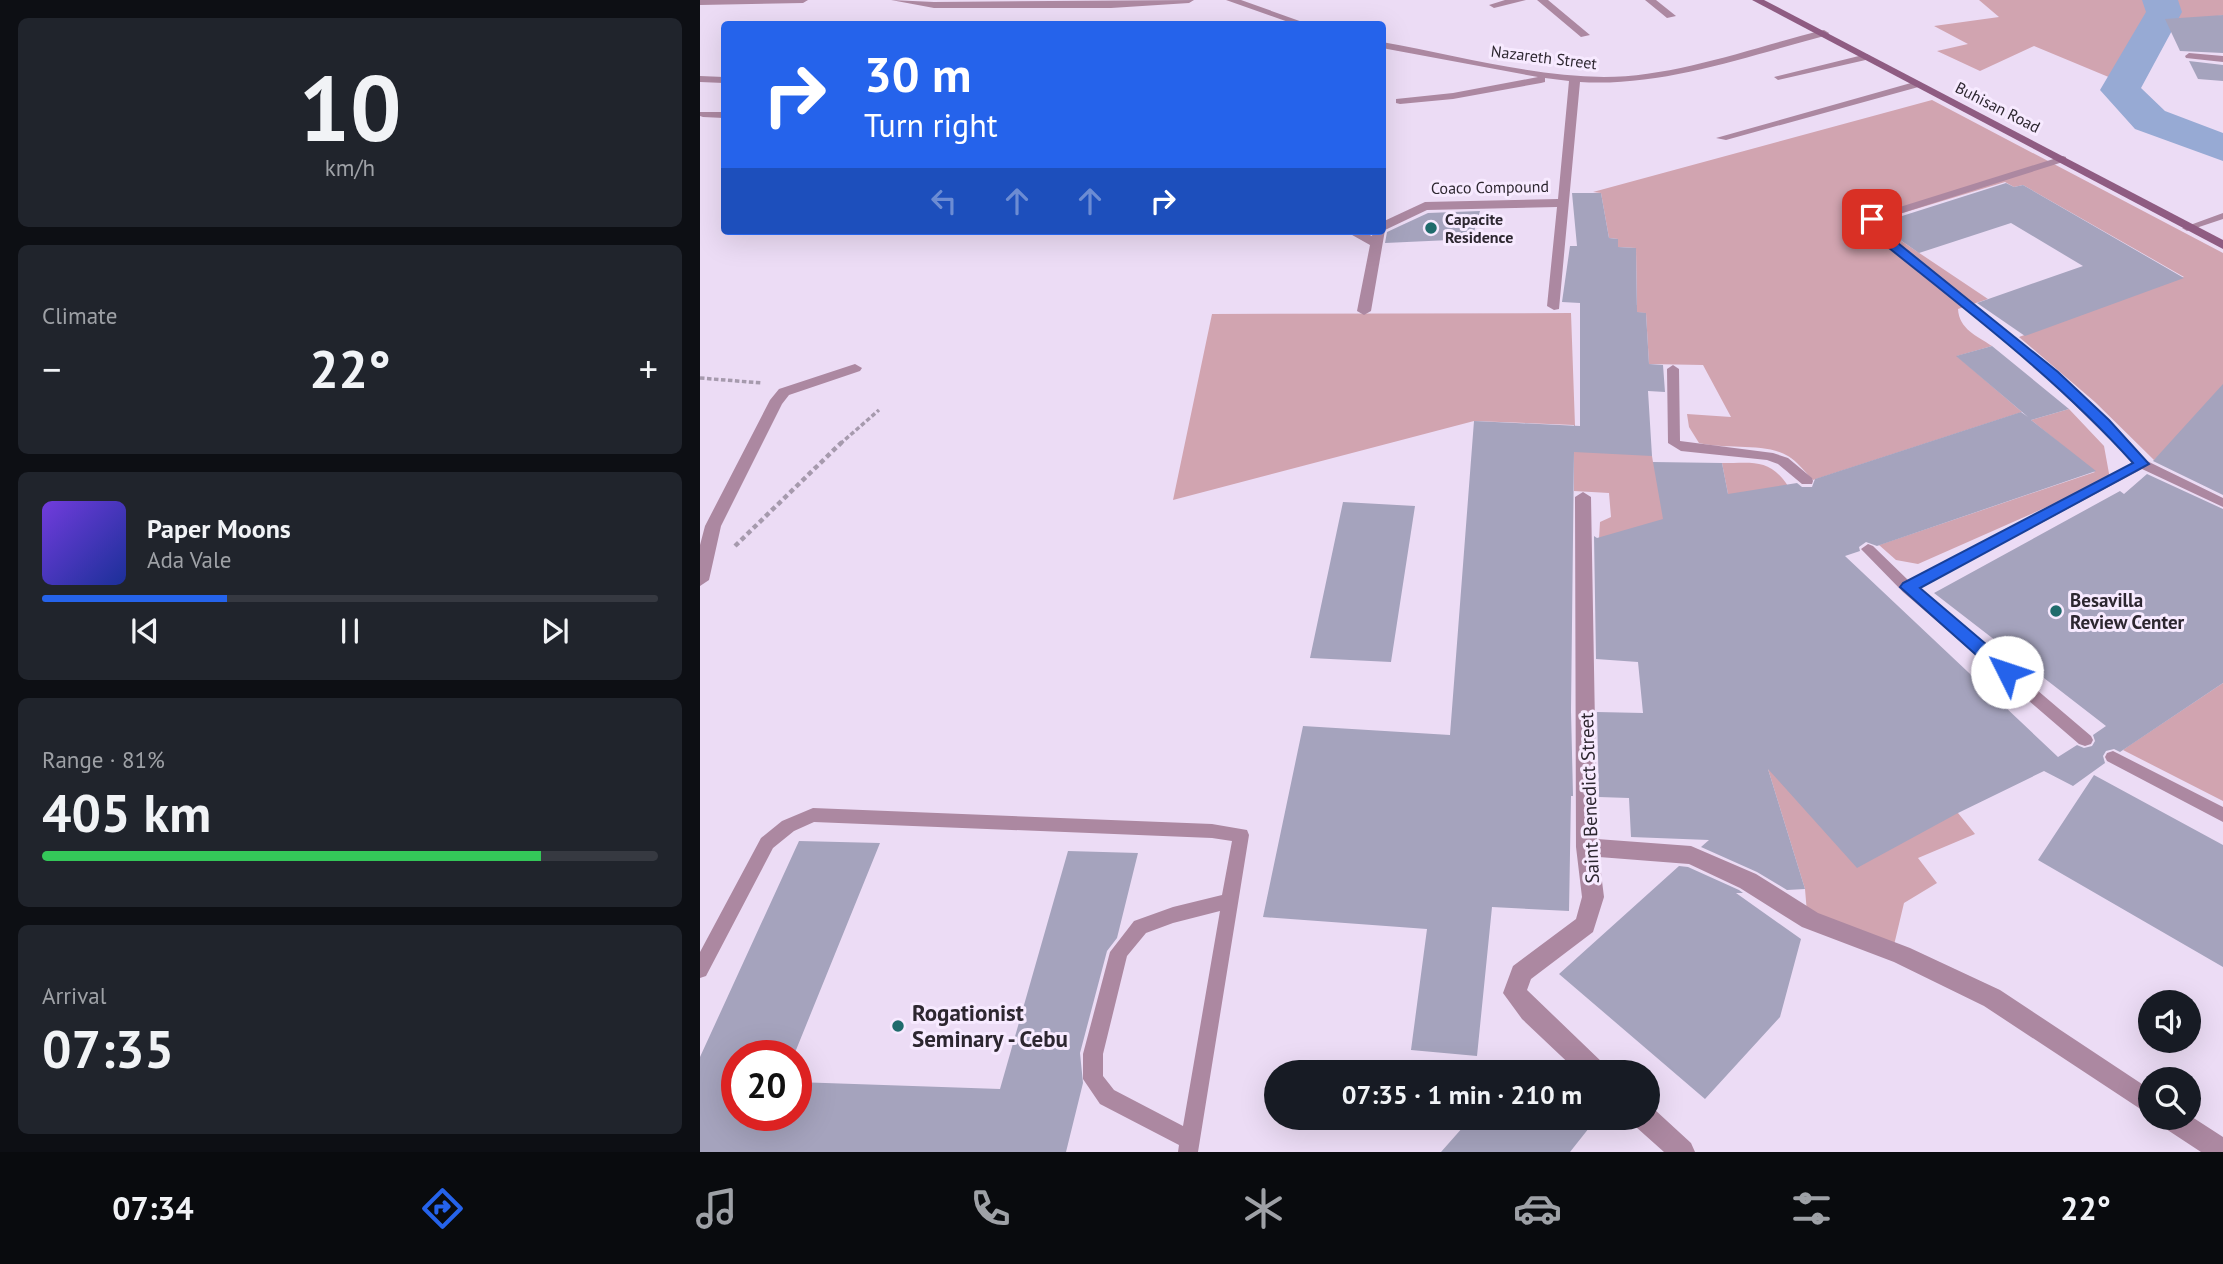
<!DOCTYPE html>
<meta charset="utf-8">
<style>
:root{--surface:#171b24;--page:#20242c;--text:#f1f3f6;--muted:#9ea1a6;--line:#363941;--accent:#2563eb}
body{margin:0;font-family:"PT Sans",sans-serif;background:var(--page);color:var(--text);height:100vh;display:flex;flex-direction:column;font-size:26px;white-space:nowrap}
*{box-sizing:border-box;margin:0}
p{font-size:23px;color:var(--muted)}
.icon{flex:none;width:38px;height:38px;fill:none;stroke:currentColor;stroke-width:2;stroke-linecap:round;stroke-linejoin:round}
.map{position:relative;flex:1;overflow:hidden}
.panel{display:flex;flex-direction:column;gap:18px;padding:18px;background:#0d0f14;width:700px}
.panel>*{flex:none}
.banner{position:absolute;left:21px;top:21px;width:665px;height:214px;border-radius:7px;box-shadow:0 7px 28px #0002;background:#2563eb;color:#fff;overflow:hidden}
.buttons{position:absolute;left:1438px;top:990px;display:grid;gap:14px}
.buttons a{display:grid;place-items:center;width:63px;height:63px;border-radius:50%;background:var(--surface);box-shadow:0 7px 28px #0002;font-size:35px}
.speed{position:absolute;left:21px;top:1040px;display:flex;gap:14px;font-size:35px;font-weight:700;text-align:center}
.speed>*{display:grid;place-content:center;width:91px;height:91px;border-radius:50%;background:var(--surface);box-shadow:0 7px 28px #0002;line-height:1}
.speed .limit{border:10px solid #d22;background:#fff;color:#111}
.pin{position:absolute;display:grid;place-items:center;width:60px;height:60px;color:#fff;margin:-30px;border-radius:14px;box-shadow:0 4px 10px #0006}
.me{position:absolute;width:77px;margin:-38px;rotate:311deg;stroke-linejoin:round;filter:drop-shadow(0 0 5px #0008)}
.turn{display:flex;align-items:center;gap:24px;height:147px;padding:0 28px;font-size:32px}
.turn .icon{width:91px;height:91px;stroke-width:2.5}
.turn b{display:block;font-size:49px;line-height:60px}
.lanes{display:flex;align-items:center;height:66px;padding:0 28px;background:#0003;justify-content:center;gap:35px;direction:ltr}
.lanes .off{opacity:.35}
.big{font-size:52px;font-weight:600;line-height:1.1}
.panel .card{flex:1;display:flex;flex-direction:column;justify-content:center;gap:10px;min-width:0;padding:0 24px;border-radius:10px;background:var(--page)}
.panel .dial{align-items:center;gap:0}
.dial b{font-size:91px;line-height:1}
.song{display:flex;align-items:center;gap:21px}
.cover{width:84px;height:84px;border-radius:10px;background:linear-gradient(135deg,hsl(260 70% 55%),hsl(230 70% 35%))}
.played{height:7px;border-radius:4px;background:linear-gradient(90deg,var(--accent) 30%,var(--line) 30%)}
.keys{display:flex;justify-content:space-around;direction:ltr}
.heat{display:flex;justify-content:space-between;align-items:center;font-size:38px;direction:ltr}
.charge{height:10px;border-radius:5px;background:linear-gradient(90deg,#34c759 81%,var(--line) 0)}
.trip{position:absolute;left:564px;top:1060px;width:396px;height:70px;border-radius:35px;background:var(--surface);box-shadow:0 7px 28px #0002;font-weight:600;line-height:70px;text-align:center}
.menu{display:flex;height:112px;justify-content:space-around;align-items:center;background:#090b0e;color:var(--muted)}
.menu .icon{width:49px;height:49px}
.menu .selected{color:var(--accent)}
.menu b{font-size:32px;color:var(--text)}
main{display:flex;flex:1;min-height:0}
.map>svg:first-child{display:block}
.green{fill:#d1a4b0}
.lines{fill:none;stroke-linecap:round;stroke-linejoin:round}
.river{fill:#97aad4;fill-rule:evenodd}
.building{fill:#a5a3bd}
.path-far1{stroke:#a69aad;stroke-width:3.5;stroke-dasharray:4.5 2.5;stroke-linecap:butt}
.path{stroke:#a69aad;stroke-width:4.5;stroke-dasharray:5 3.5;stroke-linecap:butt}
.lane{fill:#ac88a1;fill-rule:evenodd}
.street{fill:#ac88a1;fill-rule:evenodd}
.secondary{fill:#8f5c82;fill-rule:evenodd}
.route{fill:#2563eb;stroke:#184099;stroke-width:2}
.poi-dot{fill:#1f6b6c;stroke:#f7eaff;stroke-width:2.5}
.labels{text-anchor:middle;stroke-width:6;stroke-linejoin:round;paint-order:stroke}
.far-street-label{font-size:16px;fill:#2d2730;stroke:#f7eaff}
.far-poi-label{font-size:16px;font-weight:bold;fill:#2d2730;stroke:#f7eaff;text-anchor:start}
.poi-label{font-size:19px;font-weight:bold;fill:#2d2730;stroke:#f7eaff;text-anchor:start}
.street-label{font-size:19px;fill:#2d2730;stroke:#f7eaff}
.near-poi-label{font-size:23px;font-weight:bold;fill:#2d2730;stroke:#f7eaff;text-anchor:start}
</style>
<main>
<section class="panel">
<div class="card dial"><b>10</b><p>km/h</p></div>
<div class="card"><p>Climate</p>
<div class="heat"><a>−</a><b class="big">22°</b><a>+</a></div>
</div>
<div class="card">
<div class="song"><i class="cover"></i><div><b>Paper Moons</b><p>Ada Vale</p></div></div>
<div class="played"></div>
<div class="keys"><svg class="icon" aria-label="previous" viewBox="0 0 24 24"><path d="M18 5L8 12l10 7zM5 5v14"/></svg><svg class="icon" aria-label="pause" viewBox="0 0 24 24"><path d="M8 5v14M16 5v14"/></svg><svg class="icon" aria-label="next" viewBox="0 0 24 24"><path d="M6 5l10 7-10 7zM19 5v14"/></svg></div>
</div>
<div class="card"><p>Range · 81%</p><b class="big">405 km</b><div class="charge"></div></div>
<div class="card"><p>Arrival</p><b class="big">07:35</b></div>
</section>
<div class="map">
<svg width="1523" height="1152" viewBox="0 0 1523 1152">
<rect width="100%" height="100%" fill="#ecdcf5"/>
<!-- green -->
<path class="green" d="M1279,0H1523V15L1472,25L1468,29L1463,28L1459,21L1423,83L1334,46L1280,71L1237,51L1268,44L1234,26L1299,17Z
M1232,100L1523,253V406L1454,460L1395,402L1319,337L1484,277L1323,185L1314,187L1305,182L1173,222L1288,299L1258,309C1259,329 1277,336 1292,346L1257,356L1322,412L1113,480C1105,472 1097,461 1088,456C1064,442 1027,450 999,443L989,427L987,414L1031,417L1003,365L949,364L946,313L880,310V303L937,305L936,248L918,247V239L909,238L901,193L893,192Z
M871,313L875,426L952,456L953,462L1028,494L1022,463C1054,463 1069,458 1088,486L899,539L900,522L911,517L909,493L874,491V425L774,421L473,500L512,314Z
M1369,409L1404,446L1410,479L1218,564L1196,560L1179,545L1395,472L1331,420Z
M1523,683V801L1423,750L1430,745Z
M1068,769L1258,813L1275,834L1218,858L1237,883L1204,903L1194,945L1107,913L1105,889Z"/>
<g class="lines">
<!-- river -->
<path class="river" d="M1442,0H1478L1482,12L1441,88L1465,111L1523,133V161L1435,129L1400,90L1446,12Z"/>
</g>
<!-- building -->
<path class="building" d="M1523,15V53L1480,51L1465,19Z
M1489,61L1523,65V81L1498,79Z
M1306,183L1314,187L1323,185L1484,278L1325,336L1277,303L1383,266L1311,223L1219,253L1180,226V223Z
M872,193H901L909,238L918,239V247L936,248L937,312L946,313L949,364L963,365L965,392L948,391L952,456L874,452L871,711L873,796H871L869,911L792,907L777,1056L711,1050L727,929L563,917L603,726L750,735L774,421L880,426V303L862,302L870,246H877Z
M780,211L772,239L685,243L687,232L728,213Z
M1292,346L1369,409L1331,420L1396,471L1177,546L1166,542L1159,547L1160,551L1145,556L1358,757L1377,745L1384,748L1392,746L1395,741L1393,735L1406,726L1234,593L1420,491L1424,494L1447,474L1523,509V683L1420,752L1414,749L1406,751L1403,756L1405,763L1373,786L1344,771L1258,813L1157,868L1068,769L1105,889L1087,890L1057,872L1001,847L1009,840L931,837L929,798L899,797L897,712L943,713L938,662L896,659L894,536L897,538L963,519L953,462L1022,463L1028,494L1097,483L1102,487H1112L1115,479L1321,412L1328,417L1256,356Z
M1523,384V495L1453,461Z
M643,502L715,506L691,662L610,658Z
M1394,775L1523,845V967L1338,860Z
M99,841L180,843L94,1055H37V1115H96V1082L300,1089L368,851L438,853L417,938L407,951L380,1053L383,1083L366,1152H0V1057Z
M979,866L988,867L1039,890L1043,893H1036L1101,939L1080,1017L1005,1099L859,974Z
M771,1118H876L889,1128L870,1152H741Z"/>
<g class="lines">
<!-- path-far1 -->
<path class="path-far1" d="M0,378L62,383
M140,444L179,410"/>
<!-- path -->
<path class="path" d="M35,546L142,442"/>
<!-- lane -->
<path class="lane" d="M1489,53L1523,56V62L1486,58L1485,56Z
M1167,54L1171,57L1170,59L1078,80L1074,77Z
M0,112H24V118L3,117L0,116Z
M1363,156L1366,157V161L1177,221V227L1350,368L1447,461L1523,498V507L1442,469L1218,589L1391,736L1393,740L1391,744L1385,746L1379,744L1203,592L1161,549L1168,544L1173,546L1209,581L1434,463L1342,373L1167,228L1168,217Z
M1523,213V219L1487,231L1482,228Z
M973,365L979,369L980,441L1073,453L1088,458L1112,478L1113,481L1112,484H1102L1078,464L1067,460L981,451L968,443L967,369Z
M1413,751L1523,807V822L1407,761L1405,757L1407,753Z
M113,808L512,824L547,830L549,835L498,1152H478L479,1145L400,1104L383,1079V1054L410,952L434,921L473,907L522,895L532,841L512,838L114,822L94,831L73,848L6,976L0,978V952L61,838L82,821ZM520,911L483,1126L414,1090L403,1076V1054L427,956L446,933L473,923Z"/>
<!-- street -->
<path class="street" d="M0,0H108L103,3L0,5Z
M191,0L234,2L494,0L489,3L411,8H234Z
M526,0H541L608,24H594Z
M805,0H826L794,8L789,5Z
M837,0H848L890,35L881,37Z
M945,0H956L976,16L967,18Z
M1124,30L1129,33L1128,35C1047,56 964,87 880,82L859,309L854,310L847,306L857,207L727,210L685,230L671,311L664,315L657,311L670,245L645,231H661L672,236L673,231H682V222L725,202L858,199L869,81L845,78V82L841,83L753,99L700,104L696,103V99L753,93L838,77L682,48V42C755,55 830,76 904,77C976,77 1054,47 1124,30Z
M0,76L24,77V83L0,82Z
M1218,81L1223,84L1222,86L1026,140L1016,138Z
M155,364L162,368L160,371L89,395L82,404L21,526L9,580L0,586V545L5,526L70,400L79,389Z
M883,492L891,497L897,839L991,846L1056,874L1118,913L1210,948L1300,990L1451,1090V1116L1284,1006L1194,962L1102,927L1040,888L989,864L899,857L904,897L893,932L831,979L827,990L905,1065L908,1073H879L822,1019L803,993L813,966L876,919L882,897L876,847L875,497Z
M947,1107L954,1109L991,1143L995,1152H964L936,1127L933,1118H947Z
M1489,1115L1523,1137V1152H1501L1463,1127L1460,1118H1489Z"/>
<!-- secondary -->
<path class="secondary" d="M1052,0H1064L1523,240V249Z"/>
</g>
<!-- route -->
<path class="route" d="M1172,215L1178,219V227L1358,372L1409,420L1449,464L1220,588L1313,667L1315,672L1313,677H1301L1200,587L1203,583L1433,463C1354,375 1259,305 1168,231L1166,219Z"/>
<!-- markers -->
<g class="poi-dot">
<circle cx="731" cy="228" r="7"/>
<circle cx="1356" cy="611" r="7"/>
<circle cx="198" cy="1026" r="7"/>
</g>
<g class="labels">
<!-- far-street labels -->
<g class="far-street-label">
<text transform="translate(844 57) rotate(7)" y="6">Nazareth Street</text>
<text transform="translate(1298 107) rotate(27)" y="6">Buhisan Road</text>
<text transform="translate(790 187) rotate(-1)" y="6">Coaco Compound</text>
</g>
<!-- far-poi labels -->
<g class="far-poi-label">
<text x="745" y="225">Capacite<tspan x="745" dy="18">Residence</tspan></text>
</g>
<!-- poi labels -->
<g class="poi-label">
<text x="1370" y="607">Besavilla<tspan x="1370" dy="22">Review Center</tspan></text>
</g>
<!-- street labels -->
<g class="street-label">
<text transform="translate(889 798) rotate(-92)" y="7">Saint Benedict Street</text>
</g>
<!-- near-poi labels -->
<g class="near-poi-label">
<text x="212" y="1021">Rogationist<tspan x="212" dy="26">Seminary - Cebu</tspan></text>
</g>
</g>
</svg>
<div class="buttons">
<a><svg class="icon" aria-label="sound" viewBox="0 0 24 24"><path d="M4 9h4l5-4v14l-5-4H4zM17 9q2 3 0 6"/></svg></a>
<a><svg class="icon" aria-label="search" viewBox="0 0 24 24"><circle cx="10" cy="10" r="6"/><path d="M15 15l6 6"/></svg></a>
</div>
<div class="speed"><div class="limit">20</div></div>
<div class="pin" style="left:1172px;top:219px;background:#d93025"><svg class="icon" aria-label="arrive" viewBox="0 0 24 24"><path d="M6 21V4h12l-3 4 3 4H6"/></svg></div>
<svg class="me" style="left:1307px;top:672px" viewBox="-20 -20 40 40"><circle r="19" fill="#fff"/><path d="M0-13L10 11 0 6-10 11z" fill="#2563eb"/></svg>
<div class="trip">07:35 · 1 min · 210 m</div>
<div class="banner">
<div class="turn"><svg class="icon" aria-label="right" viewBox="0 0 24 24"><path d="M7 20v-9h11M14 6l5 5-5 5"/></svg><div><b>30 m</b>Turn right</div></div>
<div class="lanes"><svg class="icon off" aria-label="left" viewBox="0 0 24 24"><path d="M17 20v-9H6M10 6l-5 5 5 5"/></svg><svg class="icon off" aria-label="ahead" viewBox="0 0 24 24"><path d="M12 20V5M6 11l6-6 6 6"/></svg><svg class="icon off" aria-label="ahead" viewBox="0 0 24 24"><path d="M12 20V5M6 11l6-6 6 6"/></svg><svg class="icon" aria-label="right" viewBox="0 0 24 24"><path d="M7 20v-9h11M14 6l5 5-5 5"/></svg></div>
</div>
</div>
</main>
<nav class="menu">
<b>07:34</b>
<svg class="icon selected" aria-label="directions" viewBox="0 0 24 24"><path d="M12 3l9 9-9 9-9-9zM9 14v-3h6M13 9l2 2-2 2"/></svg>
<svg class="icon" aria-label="music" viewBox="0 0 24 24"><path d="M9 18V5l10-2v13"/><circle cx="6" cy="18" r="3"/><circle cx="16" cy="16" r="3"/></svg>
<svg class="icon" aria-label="phone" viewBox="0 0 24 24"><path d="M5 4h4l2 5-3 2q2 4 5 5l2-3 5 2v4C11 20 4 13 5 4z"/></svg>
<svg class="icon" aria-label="climate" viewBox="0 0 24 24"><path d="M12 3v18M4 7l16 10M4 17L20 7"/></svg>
<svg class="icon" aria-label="car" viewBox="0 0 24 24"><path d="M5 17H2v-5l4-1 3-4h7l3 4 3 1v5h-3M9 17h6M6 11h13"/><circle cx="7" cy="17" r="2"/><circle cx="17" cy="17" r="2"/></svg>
<svg class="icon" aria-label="filters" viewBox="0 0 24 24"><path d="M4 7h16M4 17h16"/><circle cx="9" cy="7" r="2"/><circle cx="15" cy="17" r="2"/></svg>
<b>22°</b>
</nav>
